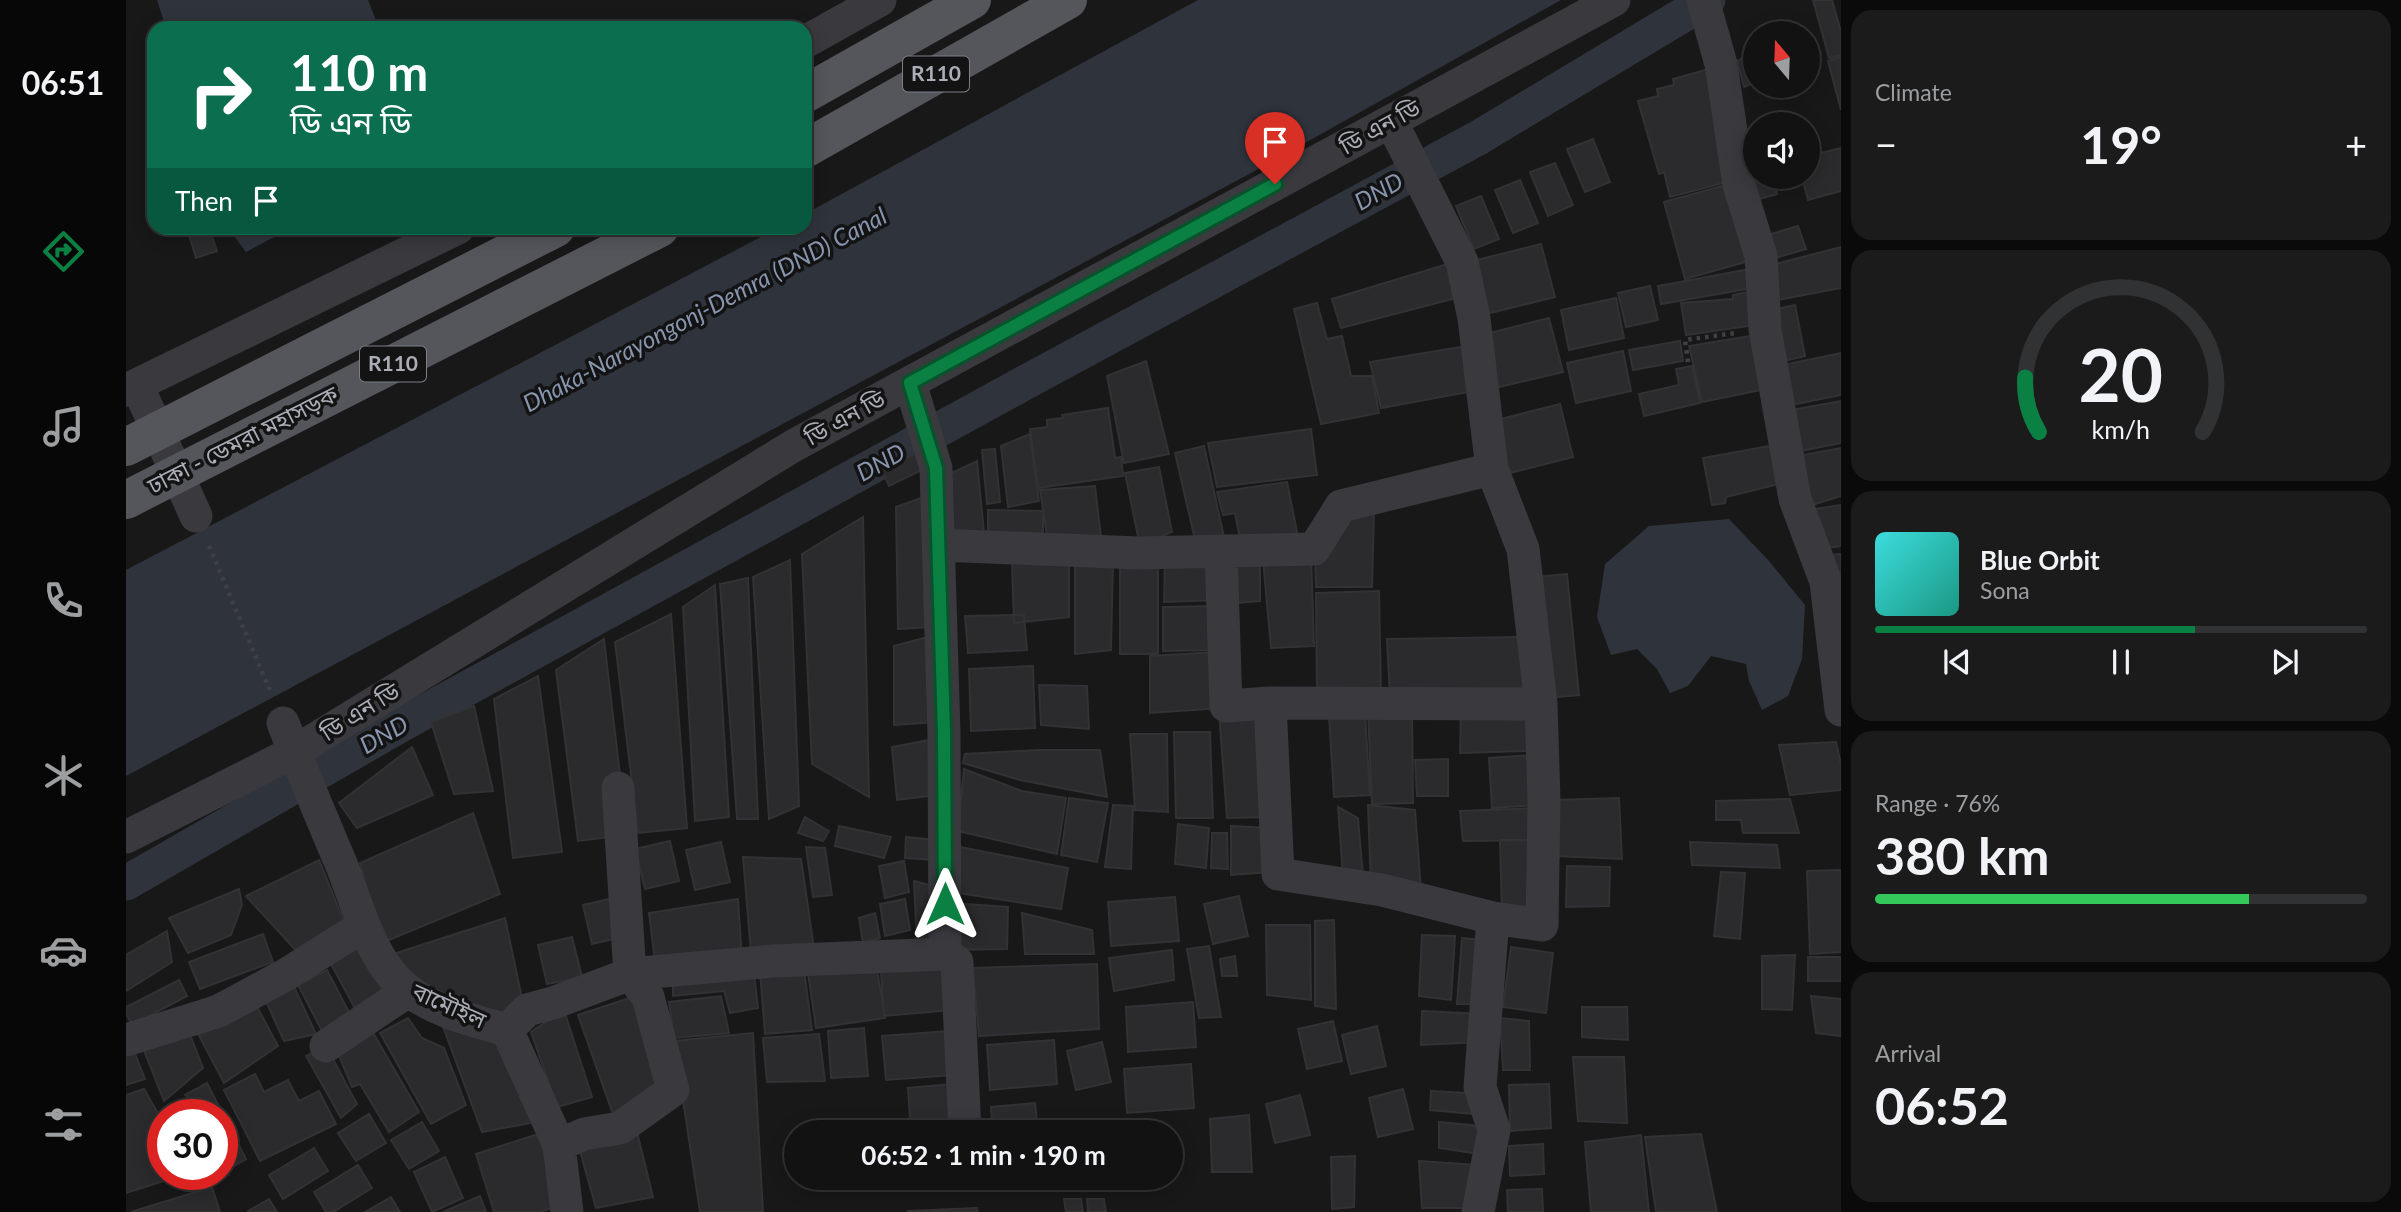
<!DOCTYPE html>
<meta charset="utf-8">
<style>
:root{--surface:#121213;--page:#1b1b1c;--text:#f1f3f6;--muted:#9c9ea0;--line:#313233;--accent:#0b8043}
body{margin:0;font-family:Lato,"Noto Sans Bengali",sans-serif;background:var(--page);color:var(--text);height:100vh;display:flex;flex-direction:column;font-size:26px;white-space:nowrap}
*{box-sizing:border-box;margin:0}
p{font-size:23px;color:var(--muted)}
.icon{flex:none;width:38px;height:38px;fill:none;stroke:currentColor;stroke-width:2;stroke-linecap:round;stroke-linejoin:round}
.map{position:relative;flex:1;overflow:hidden}
.sheet{display:flex;flex-direction:column;gap:10px;padding:10px;background:#0a0a0a;width:560px}
.sheet>*{flex:none}
.banner{position:absolute;left:21px;top:21px;width:665px;height:214px;border-radius:21px;box-shadow:0 4px 18px #0003,0 0 0 2px var(--line);background:#0b6e4f;color:#fff;overflow:hidden}
.needle{width:46px;rotate:341deg}
.tools{position:absolute;left:1617px;top:21px;display:grid;gap:14px}
.tools a{display:grid;place-items:center;width:77px;height:77px;border-radius:50%;background:var(--surface);box-shadow:0 4px 18px #0003,0 0 0 2px var(--line);font-size:35px}
.speed{position:absolute;left:21px;top:1099px;display:flex;gap:14px;font-size:35px;font-weight:700;text-align:center}
.speed>*{display:grid;place-content:center;width:91px;height:91px;border-radius:50%;background:var(--surface);box-shadow:0 4px 18px #0003,0 0 0 2px var(--line);line-height:1}
.speed .limit{border:10px solid #d22;background:#fff;color:#111}
.pin{position:absolute;display:grid;place-items:center;width:60px;height:60px;color:#fff;margin:-72px -30px;border-radius:50% 50% 50% 0;rotate:-45deg;box-shadow:0 0 7px #0007}
.pin .icon{rotate:45deg}
.me{position:absolute;width:77px;margin:-38px;rotate:0deg;stroke-linejoin:round;filter:drop-shadow(0 0 5px #0008)}
.turn{display:flex;align-items:center;gap:24px;height:147px;padding:0 28px;font-size:32px}
.turn .icon{width:91px;height:91px;stroke-width:2.5}
.turn b{display:block;font-size:49px;line-height:60px}
.then{display:flex;align-items:center;height:66px;padding:0 28px;background:#0003;gap:14px;font-size:26px}
.big{font-size:52px;font-weight:700;line-height:1.1}
.sheet .tile{flex:1;display:flex;flex-direction:column;justify-content:center;gap:10px;min-width:0;padding:0 24px;border-radius:21px;background:var(--page)}
.sheet .dial{align-items:center;gap:0}
.dial svg{height:182px;overflow:visible;fill:none;stroke:var(--line);stroke-width:7;stroke-linecap:round;text-anchor:middle}
.dial text{fill:var(--text);stroke:none}
.song{display:flex;align-items:center;gap:21px}
.cover{width:84px;height:84px;border-radius:10px;background:linear-gradient(135deg,hsl(180 70% 55%),hsl(170 70% 35%))}
.played{height:7px;border-radius:4px;background:linear-gradient(90deg,var(--accent) 65%,var(--line) 65%)}
.keys{display:flex;justify-content:space-around;direction:ltr}
.heat{display:flex;justify-content:space-between;align-items:center;font-size:38px;direction:ltr}
.charge{height:10px;border-radius:5px;background:linear-gradient(90deg,#34c759 76%,var(--line) 0)}
.trip{position:absolute;left:658px;top:1120px;width:399px;height:70px;border-radius:35px;background:var(--surface);box-shadow:0 4px 18px #0003,0 0 0 2px var(--line);font-weight:700;line-height:70px;text-align:center}
main{display:flex;flex:1;min-height:0}
.dock{display:flex;flex-direction:column;width:126px;justify-content:space-around;align-items:center;background:#070708;color:var(--muted)}
.dock .icon{width:49px;height:49px}
.dock .current{color:var(--accent)}
.dock b{font-size:32px;color:var(--text)}
.map>svg:first-child{display:block}
.water{fill:#2f343c}
.lines{fill:none;stroke-linecap:round;stroke-linejoin:round}
.canal{stroke:#2f343c;stroke-width:35}
.building{fill:#2b2b2d;stroke:#323235;stroke-width:2}
.path{stroke:#3f4045;stroke-width:4.5;stroke-dasharray:3.5 5;stroke-linecap:butt}
.street{stroke:#39393e;stroke-width:33}
.primary{stroke:#55565c;stroke-width:38}
.route-casing{stroke:#07532c;stroke-width:18}
.route{stroke:#0b8043;stroke-width:12}
.labels{text-anchor:middle;stroke-width:7;stroke-linejoin:round;paint-order:stroke}
.shield{fill:#131314;stroke:#7d7f86;stroke-width:2}
.shield-label{font-size:21px;font-weight:bold;fill:#abadb7}
.street-label{font-size:23px;fill:#abadb7;stroke:#131314}
.water-label{font-size:24px;font-style:italic;fill:#8795ae;stroke:#131314}
</style>
<main>
<nav class="dock">
<b>06:51</b>
<svg class="icon current" aria-label="directions" viewBox="0 0 24 24"><path d="M12 3l9 9-9 9-9-9zM9 14v-3h6M13 9l2 2-2 2"/></svg>
<svg class="icon" aria-label="music" viewBox="0 0 24 24"><path d="M9 18V5l10-2v13"/><circle cx="6" cy="18" r="3"/><circle cx="16" cy="16" r="3"/></svg>
<svg class="icon" aria-label="phone" viewBox="0 0 24 24"><path d="M5 4h4l2 5-3 2q2 4 5 5l2-3 5 2v4C11 20 4 13 5 4z"/></svg>
<svg class="icon" aria-label="climate" viewBox="0 0 24 24"><path d="M12 3v18M4 7l16 10M4 17L20 7"/></svg>
<svg class="icon" aria-label="car" viewBox="0 0 24 24"><path d="M5 17H2v-5l4-1 3-4h7l3 4 3 1v5h-3M9 17h6M6 11h13"/><circle cx="7" cy="17" r="2"/><circle cx="17" cy="17" r="2"/></svg>
<svg class="icon" aria-label="filters" viewBox="0 0 24 24"><path d="M4 7h16M4 17h16"/><circle cx="9" cy="7" r="2"/><circle cx="15" cy="17" r="2"/></svg>
</nav>
<div class="map">
<svg width="1715" height="1212" viewBox="0 0 1715 1212">
<rect width="100%" height="100%" fill="#181819"/>
<!-- water -->
<path class="water" d="M31,0H242L253,28H40Z
M1072,0H1435L1125,173L0,776V570L652,228H679V214Z
M102,228H165L120,252Z
M1603,519L1643,561L1679,605L1676,659L1662,696L1636,710L1623,681L1620,664L1585,656L1562,686L1544,693L1531,669L1511,649L1485,655L1471,617L1479,564L1523,526Z"/>
<g class="lines">
<!-- canal -->
<path class="canal" d="M0,883L278,723L900,382L1352,138L1582,0"/>
</g>
<!-- building -->
<path class="building" d="M1687,0H1706L1715,32V55L1703,58Z
M1629,52V82L1618,87L1611,61Z
M1715,57V110L1702,61Z
M1586,68L1601,182L1544,197L1538,172L1533,174L1512,101L1532,96L1531,89L1548,85L1547,79Z
M1467,139L1484,182L1459,192L1441,149Z
M1715,148V191L1682,200L1676,177H1682V156Z
M1629,158V177H1647L1651,194L1627,201L1619,161Z
M1429,163L1447,205L1422,216L1404,172Z
M1394,180L1412,223L1387,233L1369,190Z
M1600,185L1623,261L1559,279L1538,202Z
M1355,196L1373,239L1348,249L1330,206Z
M1672,226L1680,249L1646,259L1638,236Z
M61,228H83L91,251L70,258Z
M1415,244L1429,297L1360,314L1347,261Z
M1715,247V288L1647,301L1642,266Z
M1328,262L1334,297L1215,328L1206,299Z
M1624,269L1627,288L1535,304L1532,286Z
M1524,286L1532,320L1500,327L1492,293Z
M1627,291L1630,325L1560,335L1555,303L1607,299V295Z
M1490,298L1498,338L1443,350L1435,310Z
M1191,303L1201,339L1216,336L1225,376H1246L1253,413L1195,424L1168,309Z
M1669,305L1679,356L1658,361L1647,310Z
M1423,318L1437,372L1369,388L1356,335Z
M1631,335L1640,389L1576,402L1563,346Z
M1554,341L1557,361L1507,370L1503,350Z
M1341,346L1348,391L1255,408L1244,362Z
M1497,351L1505,391L1450,403L1441,363Z
M1715,353V395L1665,405L1657,365Z
M1020,361L1043,454L998,463L981,376Z
M1566,366L1574,403L1518,416L1513,394L1553,385L1550,369Z
M1715,401V443L1670,452L1660,411Z
M1434,404L1447,457L1380,474L1367,421Z
M982,408L989,458L995,457L997,476L912,488L904,429L921,427V420L937,418L936,415Z
M1185,429L1191,475L1091,487L1082,443Z
M904,434L913,501L882,507L875,446Z
M1649,445L1657,483L1600,497L1599,503L1586,505L1577,458Z
M1078,446L1098,537L1070,544L1049,453Z
M1715,448V496L1680,507L1666,457Z
M869,449L874,502L861,504L856,450Z
M795,451L802,467L763,486L756,470Z
M851,461L858,533L822,535L819,476Z
M1033,467L1046,532L1014,546L999,473Z
M1161,482L1173,542L1115,544L1109,513L1097,515L1091,492Z
M969,486L976,546L922,542L914,490Z
M801,496L805,627L772,629L770,507Z
M1715,505V546L1696,549L1689,509Z
M862,510L917,511V543H862Z
M1248,511L1246,587H1190L1189,556L1217,513Z
M737,517L743,797L686,764L676,554Z
M1185,554L1188,646L1145,648L1137,559Z
M1715,554V598L1702,555Z
M1100,555H1134V601L1098,604Z
M1091,557L1092,600L1038,602L1039,558Z
M949,558L987,560L985,650L949,654Z
M664,560L673,806L643,819L627,577Z
M943,560V617L888,623L886,563Z
M994,562H1032V654H994Z
M1441,574L1453,695L1422,698L1410,577Z
M622,578L632,819H611L594,584Z
M589,585L603,817L569,821L557,607Z
M1253,591L1255,695L1191,699L1190,593Z
M1090,606L1091,650L1037,651V607Z
M545,614L561,828L512,833L489,642Z
M898,615L901,650L842,653L839,616Z
M805,636L810,722L768,725V646Z
M1397,637L1401,698L1264,697L1261,639Z
M478,639L501,835L452,841L430,670Z
M1093,652L1096,708L1024,713V656Z
M907,666L909,728L845,731L843,669Z
M412,676L436,852L387,858L368,699Z
M913,685L961,686L963,729L915,725Z
M348,706L367,791L328,794L305,722Z
M1335,707L1406,709L1404,751L1334,753Z
M1139,709L1144,817L1101,818L1093,712Z
M1242,710H1286L1287,803L1246,804Z
M1239,714L1244,795L1208,797L1203,716Z
M1048,732H1084L1087,818H1050Z
M1004,734H1041L1042,812L1009,810Z
M813,738L811,795L771,800L766,747Z
M1710,742L1715,765V790L1664,795L1653,745Z
M286,747L307,795L231,828L213,803Z
M912,750H974L981,797L894,780L837,763L839,754Z
M1408,755L1411,805L1366,808L1363,758Z
M1322,759V796H1291L1289,760Z
M838,769L896,791L940,798L931,854L832,831Z
M943,798L982,803L971,862L935,855Z
M1493,798L1496,859L1430,856V800Z
M1664,799L1673,833H1617L1615,820H1590V801Z
M987,805L1007,806L1005,869L979,867Z
M1242,805L1289,810L1295,890L1245,887Z
M1212,807L1232,818L1238,888L1218,890Z
M1412,808L1411,840L1337,841L1334,811Z
M347,813L374,894L256,943L234,863Z
M679,817L703,831L697,841L672,833Z
M1052,824L1083,828L1080,868L1049,864Z
M713,826L765,837L758,858L709,846Z
M1105,826L1144,828L1145,872L1105,875Z
M1086,833H1101L1102,869L1085,868Z
M780,837L811,840L810,860L779,858Z
M1374,840H1404L1403,913L1376,912Z
M544,841L553,881L519,889L509,849Z
M595,842L604,882L569,890L560,850Z
M1564,842L1651,845L1654,868L1566,865Z
M829,846L942,868L935,909L825,892Z
M680,847L699,848L706,895L687,897Z
M617,857L675,859L688,948L625,953Z
M193,860L219,924L175,956L120,896Z
M778,861L783,892L759,898L753,866Z
M1441,866L1484,867L1483,906L1440,907Z
M1715,870V952L1684,954L1681,871Z
M1595,872L1619,873L1614,939L1588,936Z
M788,881L815,888L816,948L791,946Z
M113,889L116,905L105,935L62,953L43,918Z
M1113,896L1122,936L1087,944L1078,904Z
M492,897L501,936L466,944L457,905Z
M1049,897L1053,941L985,946L982,902Z
M612,899L616,960L530,969L523,913Z
M779,899L784,930L759,936L754,904Z
M824,903L882,907L881,949L825,950Z
M749,913L754,938L737,943L733,918Z
M896,913L966,930L968,954H899Z
M379,918L397,1003L379,1025L291,990L261,956Z
M1208,920L1210,1009L1189,1006V921Z
M1140,925H1184L1185,1000L1141,995Z
M41,931L46,962L0,991V955Z
M137,934L147,962L74,989L63,962Z
M1296,935L1329,936L1325,1000L1293,996Z
M446,937L456,977L421,984L412,945Z
M1336,938L1374,942L1370,1004H1331Z
M229,939L262,990L232,1014L200,955Z
M1083,946L1095,1017L1073,1018L1061,949Z
M1385,947L1427,953L1420,1013L1377,1007Z
M1046,950L1048,980L988,991L983,958Z
M1669,955L1666,1010L1636,1009V956Z
M1109,956L1111,976H1096L1094,959Z
M1682,957H1715V981H1682Z
M749,958L759,1018L690,1028L681,966Z
M971,964L973,1029L853,1036L847,968Z
M822,967L825,1010L758,1016L755,971Z
M201,970L226,1018L197,1033L172,985Z
M678,970L686,1030L639,1034L634,972Z
M628,974L632,1008L604,1013L598,991L547,996V982Z
M53,980L61,996L6,1025L0,1014V1007Z
M165,980L190,1034L158,1041L137,995Z
M118,982L152,1046L98,1083L59,1009Z
M516,994L554,1097L488,1117L452,1015Z
M595,996L603,1033L548,1038L543,1002Z
M1685,996L1715,999V1036L1690,1033Z
M1067,1002L1070,1047L1002,1052L1000,1007Z
M1456,1007H1501L1502,1040L1456,1037Z
M438,1010L466,1097L431,1107L405,1032Z
M1296,1011L1356,1014V1042L1295,1045Z
M282,1018L296,1038L318,1048L340,1105L305,1124L254,1033Z
M1374,1018L1403,1021L1404,1070H1377Z
M1207,1021L1216,1061L1181,1069L1172,1029Z
M316,1024L370,1039L415,1121L356,1132Z
M1251,1026L1260,1066L1225,1074L1216,1035Z
M738,1028L742,1076L705,1078L702,1031Z
M245,1029L293,1112L263,1132L234,1084L226,1087L211,1051Z
M0,1031L19,1079L0,1085Z
M823,1031L827,1075L760,1080L756,1036Z
M63,1032L77,1068L38,1101L15,1043Z
M627,1033L637,1212H574L548,1041Z
M693,1034L699,1081L641,1082L637,1038Z
M928,1040L931,1084L864,1090L861,1045Z
M976,1042L985,1082L950,1090L941,1051Z
M200,1046L231,1104L215,1118L180,1056Z
M1447,1057H1498L1501,1123L1452,1121Z
M1065,1064L1068,1108L1001,1113L998,1069Z
M129,1074L138,1092L162,1080L173,1101L193,1091L210,1124L134,1161L98,1090Z
M81,1083L120,1159L104,1168L96,1152V1115H77L71,1104L59,1095Z
M826,1084L830,1132H785L782,1088Z
M1423,1084L1425,1128L1384,1131L1383,1085Z
M18,1089L37,1122V1174H60L0,1193V1095Z
M1277,1089L1287,1129L1252,1137L1243,1098Z
M1305,1091L1357,1094L1358,1115L1304,1110Z
M1174,1095L1184,1135L1149,1143L1140,1104Z
M909,1103L912,1132H867L865,1107Z
M66,1109L68,1115H43Z
M243,1114L260,1143L230,1161L212,1133Z
M1123,1115L1126,1172H1086L1084,1119Z
M296,1122L313,1151L283,1169L265,1140Z
M1313,1122L1364,1127L1367,1156L1313,1148Z
M511,1132L527,1197L470,1208L452,1144Z
M412,1134L435,1205L414,1212H368L350,1154Z
M1575,1134L1591,1212H1530L1519,1137Z
M1515,1135L1523,1212H1465L1459,1142Z
M1417,1144L1418,1174L1384,1176L1383,1146Z
M188,1148L202,1171L157,1199L143,1175Z
M1229,1156L1228,1207L1206,1209L1205,1157Z
M319,1157L337,1198L306,1212L288,1172Z
M1293,1161L1351,1165L1353,1208H1296Z
M232,1165L246,1188L207,1212H200L188,1192Z
M73,1174H91L93,1179L78,1184Z
M86,1187L94,1212H5Z
M1416,1189L1417,1212H1382L1381,1190Z
M354,1196L360,1212H317Z
M265,1197L274,1212H239Z
M143,1199L151,1212H122V1211Z
M938,1199H955L957,1212H940Z
M961,1199H978L980,1212H962Z
M851,1208L852,1212L781,1211Z"/>
<g class="lines">
<!-- path -->
<path class="path" d="M1562,362L1559,340L1609,333
M83,546L145,693"/>
<!-- street -->
<path class="street" d="M1577,0L1595,64L1613,185L1635,256L1639,329L1669,499L1700,582L1715,710
M679,42L754,0
M784,383L810,468L818,733L819,954L831,962L839,1132
M11,385L70,516
M0,390L332,228
M813,545L1012,553L1188,549L1215,506L1366,469
M1095,551L1100,706L1144,703L1415,704L1397,549L1366,469L1348,318L1336,262L1265,121
M1144,703L1152,874L1256,890L1367,918L1354,1087L1368,1130L1352,1212
M157,723C176,771 196,819 216,866C232,906 246,965 283,991C310,1012 349,1021 381,1030L433,1145L441,1212
M0,837L168,752L667,446L1488,0
M1367,918L1416,925L1418,800L1415,704
M381,1030L401,1010L427,1003L504,974L647,961L819,954
M0,1040L93,1011L161,974L237,926
M200,1046L282,991
M433,1145L458,1134L494,1128L547,1090L522,997L504,974L492,788"/>
<!-- primary -->
<path class="primary" d="M679,94L846,0
M679,149L942,0
M0,447L430,228
M0,500L534,228"/>
</g>
<g class="lines">
<defs>
<path id="route" d="M819,904L818,733L810,468L784,383L1149,184"/>
</defs>
<!-- route casing -->
<use href="#route" class="route-casing"/>
<!-- route -->
<use href="#route" class="route"/>
</g>
<g class="labels">
<!-- shield labels -->
<g class="shield">
<rect x="777" y="56.5" width="66" height="35" rx="5"/>
<rect x="234" y="346.5" width="66" height="35" rx="5"/>
</g>
<g class="shield-label">
<text x="810" y="81">R110</text>
<text x="267" y="371">R110</text>
</g>
<!-- street labels -->
<g class="street-label">
<text transform="translate(1254 127) rotate(-29)" y="8">ডি এন ডি</text>
<text transform="translate(719 418) rotate(-29)" y="8">ডি এন ডি</text>
<text transform="translate(117 440) rotate(-27)" y="8">ঢাকা - ডেমরা মহাসড়ক</text>
<text transform="translate(234 712) rotate(-32)" y="8">ডি এন ডি</text>
<text transform="translate(323 1006) rotate(24)" y="8">বামৌইল</text>
</g>
<!-- water labels -->
<g class="water-label">
<text transform="translate(1253 192) rotate(-29)" y="8">DND</text>
<text transform="translate(579 310) rotate(-28)" y="8">Dhaka-Narayongonj-Demra (DND) Canal</text>
<text transform="translate(755 463) rotate(-29)" y="8">DND</text>
<text transform="translate(258 735) rotate(-30)" y="8">DND</text>
</g>
</g>
</svg>
<div class="tools">
<a><svg class="needle" viewBox="-14 -14 28 28"><path d="M0-13l5 13h-10z" fill="#e53935"/><path d="M0 13l5-13h-10z" fill="#9c9ea0"/></svg></a>
<a><svg class="icon" aria-label="sound" viewBox="0 0 24 24"><path d="M4 9h4l5-4v14l-5-4H4zM17 9q2 3 0 6"/></svg></a>
</div>
<div class="speed"><div class="limit">30</div></div>
<div class="pin" style="left:1149px;top:184px;background:#d93025"><svg class="icon" aria-label="arrive" viewBox="0 0 24 24"><path d="M6 21V4h12l-3 4 3 4H6"/></svg></div>
<svg class="me" style="left:819px;top:904px" viewBox="-20 -20 40 40"><path d="M0-17L14 15 0 8-14 15z" fill="#0b8043" stroke="#fff" stroke-width="4"/></svg>
<div class="trip">06:52 · 1 min · 190 m</div>
<div class="banner">
<div class="turn"><svg class="icon" aria-label="right" viewBox="0 0 24 24"><path d="M7 20v-9h11M14 6l5 5-5 5"/></svg><div><b>110 m</b>ডি এন ডি</div></div>
<div class="then">Then<svg class="icon" aria-label="arrive" viewBox="0 0 24 24"><path d="M6 21V4h12l-3 4 3 4H6"/></svg></div>
</div>
</div>
<section class="sheet">
<div class="tile"><p>Climate</p>
<div class="heat"><a>−</a><b class="big">19°</b><a>+</a></div>
</div>
<div class="tile dial"><svg viewBox="0 0 100 80">
<path d="M14 69A42 42 0 1 1 86 69"/>
<path d="M14 69A42 42 0 0 1 8 45" stroke="#0b8043"/>
<text x="50" y="56" font-size="32" font-weight="700">20</text>
<text x="50" y="72" font-size="11">km/h</text>
</svg></div>
<div class="tile">
<div class="song"><i class="cover"></i><div><b>Blue Orbit</b><p>Sona</p></div></div>
<div class="played"></div>
<div class="keys"><svg class="icon" aria-label="previous" viewBox="0 0 24 24"><path d="M18 5L8 12l10 7zM5 5v14"/></svg><svg class="icon" aria-label="pause" viewBox="0 0 24 24"><path d="M8 5v14M16 5v14"/></svg><svg class="icon" aria-label="next" viewBox="0 0 24 24"><path d="M6 5l10 7-10 7zM19 5v14"/></svg></div>
</div>
<div class="tile"><p>Range · 76%</p><b class="big">380 km</b><div class="charge"></div></div>
<div class="tile"><p>Arrival</p><b class="big">06:52</b></div>
</section>
</main>
